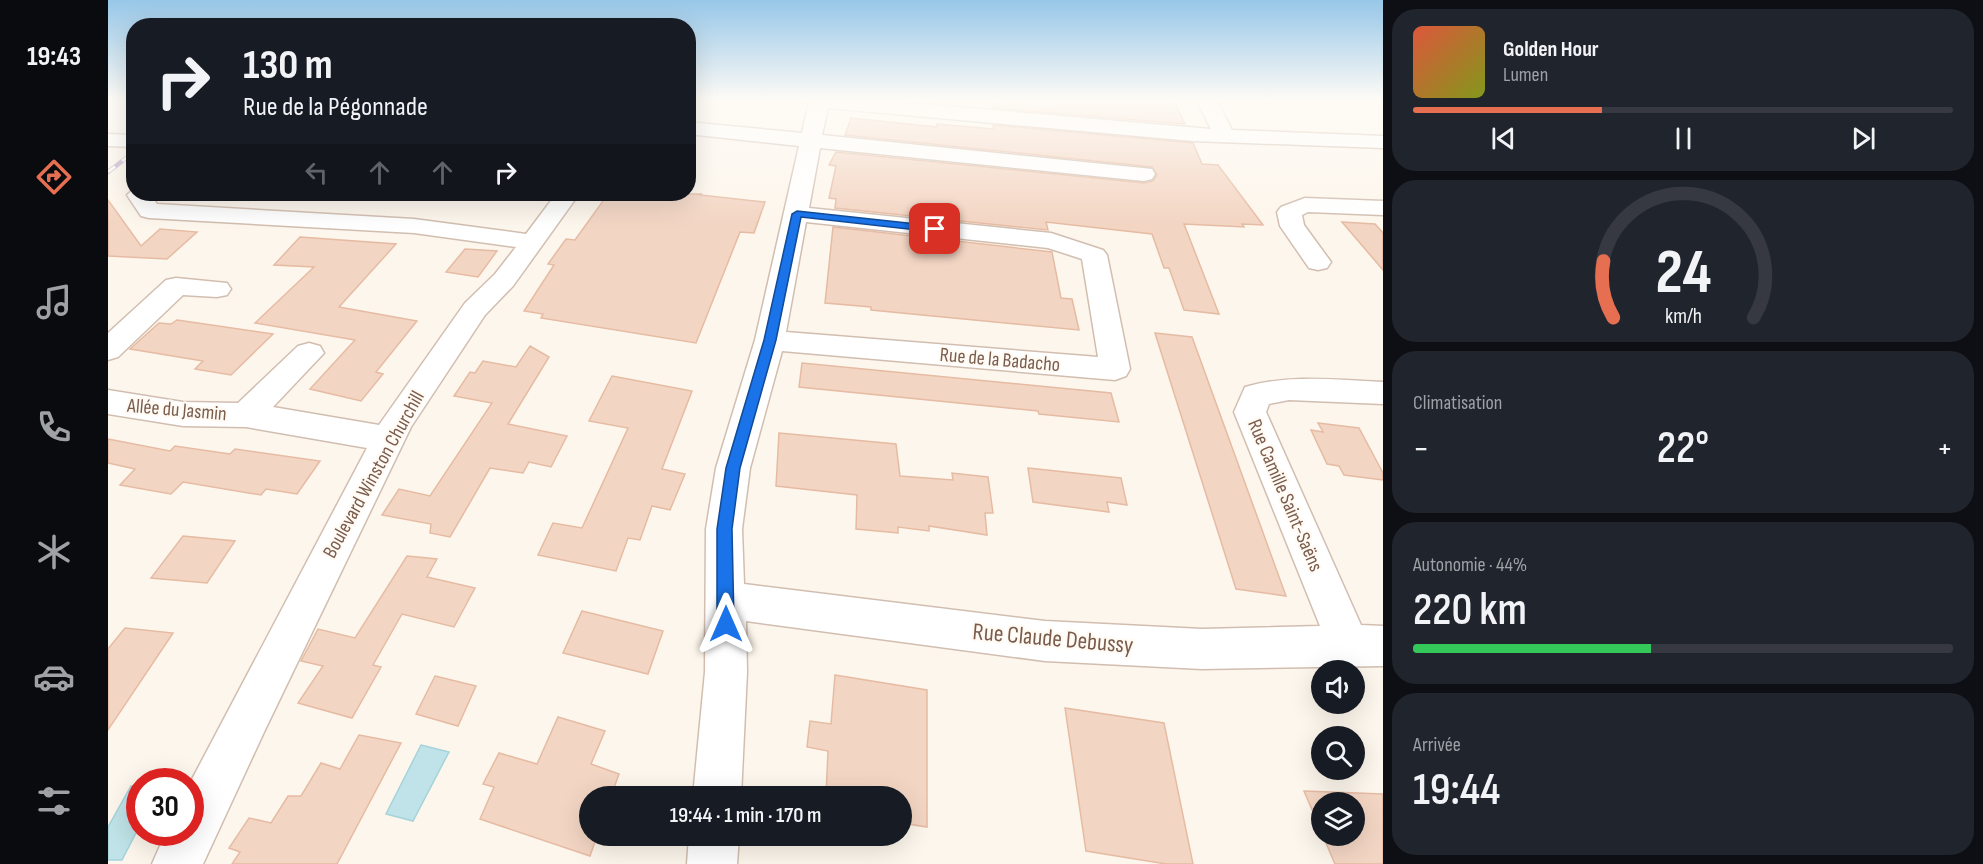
<!DOCTYPE html>
<html lang="fr">
<meta charset="utf-8">
<style>
:root{--surface:#171b24;--page:#20242c;--text:#f1f3f6;--muted:#9ea1a6;--line:#363941;--accent:#e76f51}
body{margin:0;font-family:"Sofia Sans Condensed",sans-serif;background:var(--page);color:var(--text);height:100vh;display:flex;flex-direction:column;font-size:22px;white-space:nowrap}
*{box-sizing:border-box;margin:0}
p{font-size:20px;color:var(--muted)}
.icon{flex:none;width:33px;height:33px;fill:none;stroke:currentColor;stroke-width:2;stroke-linecap:round;stroke-linejoin:round}
.map{position:relative;flex:1;overflow:hidden}
.drawer{display:flex;flex-direction:column;gap:9px;padding:9px;background:#0d0f14;width:600px}
.drawer>*{flex:none}
.hud{position:absolute;left:18px;top:18px;width:570px;height:183px;border-radius:24px;box-shadow:0 6px 24px #0002;background:#171b24;color:var(--text);overflow:hidden}
.tools{position:absolute;left:1203px;top:660px;display:grid;gap:12px}
.tools a{display:grid;place-items:center;width:54px;height:54px;border-radius:50%;background:var(--surface);box-shadow:0 6px 24px #0002;font-size:30px}
.speed{position:absolute;left:18px;top:768px;display:flex;gap:12px;font-size:30px;font-weight:700;text-align:center}
.speed>*{display:grid;place-content:center;width:78px;height:78px;border-radius:50%;background:var(--surface);box-shadow:0 6px 24px #0002;line-height:1}
.speed .limit{border:9px solid #d22;background:#fff;color:#111}
.pin{position:absolute;display:grid;place-items:center;width:51px;height:51px;color:#fff;margin:-26px;border-radius:12px;box-shadow:0 3px 9px #0006}
.me{position:absolute;width:66px;margin:-33px;rotate:0deg;stroke-linejoin:round;filter:drop-shadow(0 0 4px #0008)}
.turn{display:flex;align-items:center;gap:21px;height:126px;padding:0 18px;font-size:27px}
.turn .icon{width:78px;height:78px;stroke-width:2.5}
.turn b{display:block;font-size:42px;line-height:51px}
.lanes{display:flex;align-items:center;height:57px;padding:0 18px;background:#0003;justify-content:center;gap:30px;direction:ltr}
.lanes .off{opacity:.35}
.big{font-size:45px;font-weight:600;line-height:1.1}
.drawer .tile{flex:1;display:flex;flex-direction:column;justify-content:center;gap:9px;min-width:0;padding:0 21px;border-radius:24px;background:var(--page)}
.drawer .dial{align-items:center;gap:0}
.dial svg{height:156px;overflow:visible;fill:none;stroke:var(--line);stroke-width:7;stroke-linecap:round;text-anchor:middle}
.dial text{fill:var(--text);stroke:none}
.song{display:flex;align-items:center;gap:18px}
.cover{width:72px;height:72px;border-radius:9px;background:linear-gradient(135deg,hsl(10 70% 55%),hsl(70 70% 35%))}
.played{height:6px;border-radius:3px;background:linear-gradient(90deg,var(--accent) 35%,var(--line) 35%)}
.keys{display:flex;justify-content:space-around;direction:ltr}
.heat{display:flex;justify-content:space-between;align-items:center;font-size:33px;direction:ltr}
.charge{height:9px;border-radius:4px;background:linear-gradient(90deg,#34c759 44%,var(--line) 0)}
.trip{position:absolute;left:471px;top:786px;width:333px;height:60px;border-radius:30px;background:var(--surface);box-shadow:0 6px 24px #0002;font-weight:600;line-height:60px;text-align:center}
main{display:flex;flex:1;min-height:0}
.dock{display:flex;flex-direction:column;width:108px;justify-content:space-around;align-items:center;background:#090b0e;color:var(--muted)}
.dock .icon{width:42px;height:42px}
.dock .selected{color:var(--accent)}
.dock b{font-size:27px;color:var(--text)}
.map>svg:first-child{display:block}
.water{fill:#bfe3e8;stroke:#a5d3da;stroke-width:1.5}
.building{fill:#f3d5c3;stroke:#e6bba3;stroke-width:1.5}
.lines{fill:none;stroke-linecap:round;stroke-linejoin:round}
.minor-casing{stroke:#d1beb0;stroke-width:3}
.minor{fill:#fff;fill-rule:evenodd}
.rail-casing{stroke:#b9a8c9;stroke-width:4.5}
.rail{stroke:#fffaf3;stroke-width:3;stroke-dasharray:9;stroke-linecap:butt}
.route{fill:#1a73e8;stroke:#114b97;stroke-width:1.5}
.labels{text-anchor:middle;stroke-width:4.5;stroke-linejoin:round;paint-order:stroke}
.street-label{font-size:20px;fill:#7a5c4d;stroke:#fffaf3}
.near-street-label{font-size:24px;fill:#7a5c4d;stroke:#fffaf3}
</style>
<main>
<nav class="dock">
<b>19:43</b>
<svg class="icon selected" aria-label="directions" viewBox="0 0 24 24"><path d="M12 3l9 9-9 9-9-9zM9 14v-3h6M13 9l2 2-2 2"/></svg>
<svg class="icon" aria-label="music" viewBox="0 0 24 24"><path d="M9 18V5l10-2v13"/><circle cx="6" cy="18" r="3"/><circle cx="16" cy="16" r="3"/></svg>
<svg class="icon" aria-label="phone" viewBox="0 0 24 24"><path d="M5 4h4l2 5-3 2q2 4 5 5l2-3 5 2v4C11 20 4 13 5 4z"/></svg>
<svg class="icon" aria-label="climate" viewBox="0 0 24 24"><path d="M12 3v18M4 7l16 10M4 17L20 7"/></svg>
<svg class="icon" aria-label="car" viewBox="0 0 24 24"><path d="M5 17H2v-5l4-1 3-4h7l3 4 3 1v5h-3M9 17h6M6 11h13"/><circle cx="7" cy="17" r="2"/><circle cx="17" cy="17" r="2"/></svg>
<svg class="icon" aria-label="filters" viewBox="0 0 24 24"><path d="M4 7h16M4 17h16"/><circle cx="9" cy="7" r="2"/><circle cx="15" cy="17" r="2"/></svg>
</nav>
<div class="map">
<svg width="1275" height="864" viewBox="0 0 1275 864">
<rect width="100%" height="100%" fill="#fdf6ec"/>
<!-- water -->
<path class="water" d="M313,745L341,752L305,821L278,814Z
M23,786H31V827L14,860H0V827Z"/>
<!-- building -->
<path class="building" d="M884,101H1066L1077,124L885,108Z
M743,118L829,127V124L886,129L885,125L1085,143L1094,164L1110,165L1155,225L1134,224L1136,227L1076,224L1111,314L1076,310L1061,268H1056L1044,234L938,222L940,230L727,208L728,199L721,198L728,166L721,165L728,152L1036,183L1045,181L1049,175L1044,167L737,135Z
M500,194H593L592,195L657,202L646,233L632,232L588,343L433,318L435,314L416,311L446,265L440,264L458,239L467,240Z
M0,200L33,246L52,229L89,232L59,259L0,256Z
M1234,222L1267,224L1275,233V270Z
M725,227L944,252L953,298L964,299L971,330L763,310V307L717,303Z
M192,237L288,244L231,307L309,321L268,372L275,374L253,401L202,389L247,340L147,323L206,267L166,265Z
M357,249L389,251L370,277L338,272Z
M69,320L165,334L123,375L87,369L95,361L22,349L51,323L63,324Z
M1047,333L1084,337L1178,596L1128,589Z
M422,346L441,357L400,424L459,436L443,467L421,462L415,473L382,468L342,537L322,533L323,524L274,515L291,489L322,496L384,403L346,396L362,372L367,373L375,361L408,367Z
M694,363L1003,393L1011,422L931,414L930,411L691,387Z
M504,376L584,391L554,469L577,474L562,510L544,506L532,540L520,538L508,571L430,555L445,523L474,528L520,428L481,421Z
M1210,423L1251,428L1275,473V480L1236,475L1231,466L1219,464L1203,430L1215,432Z
M671,433L788,444L792,476L845,480L844,473L880,477L885,513H877L879,535L821,526V531L790,527V533L748,529L749,495L668,486Z
M0,439L62,451L67,446L122,454L127,449L212,461L189,494L158,489L153,495L75,482L63,494L12,485L27,469L0,463Z
M920,468L1013,478L1019,505L999,502L1001,512L925,502Z
M75,536L127,541L99,583L43,578Z
M299,556L329,559L319,577L367,588L346,627L294,614L265,665L273,667L244,718L190,703L215,666L193,661L210,629L247,638Z
M474,611L555,631L540,674L455,653Z
M17,628L65,633L0,730V649Z
M727,675L819,690V827L794,823V796H718L720,751L699,747L702,721L723,724Z
M327,676L368,686L350,726L308,714Z
M957,708L1056,723L1085,864H1058L978,851Z
M450,717L497,731L483,764L511,774L503,796H482V836H489L482,856L372,819L386,787L375,784L391,753L429,764Z
M251,735L293,743L229,864H124L132,852L121,848L141,818L163,823L180,796H193L213,763L232,769Z
M1196,791L1275,794V864H1227L1215,836H1246V802H1214V833Z"/>
<g class="lines">
<defs>
<path id="minor" d="M701,101H778L1103,129L1089,101H1109L1124,130L1275,136V148L1085,141L720,108L714,135L1044,169L1047,174L1044,179L1036,181L712,148L701,208L943,233L995,250L999,255L1022,369L1018,376L1007,380L674,351L642,468L634,529L636,584L937,621L1094,629L1212,626L1126,412L1137,387C1182,374 1229,380 1275,382V404L1181,400L1161,404L1158,412L1253,625L1275,626V666L1094,669L937,661L638,621L639,672L633,796H585L597,672L598,529L608,468L647,340L691,146L580,134V122L694,133ZM698,222L940,248L974,259L990,357L678,332Z
M0,134L26,135V147L0,146Z
M26,189V194H44L43,196L49,204L306,219L418,234L448,194H471L405,286L377,315L303,427L156,732L95,864H44L58,832H82V783L259,448L138,427L75,426L0,414V390L75,402L130,403L190,346L201,343L212,346L216,353L165,407L271,425L357,303L387,274L408,247L306,233L41,218L33,216L19,195Z
M1197,198L1275,201V215L1200,212L1194,215L1196,225L1223,262L1219,268L1210,270L1201,268L1172,226L1169,212L1173,207Z
M68,278L119,283L123,289L119,295L109,297L75,295L10,357L0,360V333L58,280Z
M581,836H631L629,864H579Z"/>
</defs>
<!-- minor casing -->
<use href="#minor" class="minor-casing"/>
<!-- minor -->
<use href="#minor" class="minor"/>
<defs>
<path id="rail" d="M0,172L26,152"/>
</defs>
<!-- rail casing -->
<use href="#rail" class="rail-casing"/>
<!-- rail -->
<use href="#rail" class="rail"/>
</g>
<!-- sky -->
<linearGradient id="sky" x2="0" y2="1"><stop stop-color="#97c7e8"/><stop offset="0.45" stop-color="#fefbf6"/><stop offset="1" stop-color="#fefbf6" stop-opacity="0"/></linearGradient>
<rect width="1275" height="222" fill="url(#sky)"/>
<!-- route -->
<path class="route" d="M689,211L827,226L832,229L827,232L693,217L668,340L632,468L624,529L626,624L624,630L618,632L612,630L609,624V529L618,468L656,340L684,214Z"/>
<g class="labels">
<!-- street labels -->
<g class="street-label">
<text transform="translate(892 359) rotate(5)" y="7">Rue de la Badacho</text>
<text transform="translate(69 409) rotate(5)" y="7">Allée du Jasmin</text>
<text transform="translate(265 474) rotate(-61)" y="7">Boulevard Winston Churchill</text>
<text transform="translate(1178 495) rotate(67)" y="7">Rue Camille Saint-Saëns</text>
</g>
<!-- near-street labels -->
<g class="near-street-label">
<text transform="translate(945 638) rotate(5)" y="8">Rue Claude Debussy</text>
</g>
</g>
</svg>
<div class="tools">
<a><svg class="icon" aria-label="sound" viewBox="0 0 24 24"><path d="M4 9h4l5-4v14l-5-4H4zM17 9q2 3 0 6"/></svg></a>
<a><svg class="icon" aria-label="search" viewBox="0 0 24 24"><circle cx="10" cy="10" r="6"/><path d="M15 15l6 6"/></svg></a>
<a><svg class="icon" aria-label="layers" viewBox="0 0 24 24"><path d="M12 4l9 5-9 5-9-5zM3 14l9 5 9-5"/></svg></a>
</div>
<div class="speed"><div class="limit">30</div></div>
<div class="pin" style="left:827px;top:229px;background:#d93025"><svg class="icon" aria-label="arrive" viewBox="0 0 24 24"><path d="M6 21V4h12l-3 4 3 4H6"/></svg></div>
<svg class="me" style="left:618px;top:624px" viewBox="-20 -20 40 40"><path d="M0-17L14 15 0 8-14 15z" fill="#1a73e8" stroke="#fff" stroke-width="4"/></svg>
<div class="trip">19:44 · 1 min · 170 m</div>
<div class="hud">
<div class="turn"><svg class="icon" aria-label="right" viewBox="0 0 24 24"><path d="M7 20v-9h11M14 6l5 5-5 5"/></svg><div><b>130 m</b>Rue de la Pégonnade</div></div>
<div class="lanes"><svg class="icon off" aria-label="left" viewBox="0 0 24 24"><path d="M17 20v-9H6M10 6l-5 5 5 5"/></svg><svg class="icon off" aria-label="ahead" viewBox="0 0 24 24"><path d="M12 20V5M6 11l6-6 6 6"/></svg><svg class="icon off" aria-label="ahead" viewBox="0 0 24 24"><path d="M12 20V5M6 11l6-6 6 6"/></svg><svg class="icon" aria-label="right" viewBox="0 0 24 24"><path d="M7 20v-9h11M14 6l5 5-5 5"/></svg></div>
</div>
</div>
<section class="drawer">
<div class="tile">
<div class="song"><i class="cover"></i><div><b>Golden Hour</b><p>Lumen</p></div></div>
<div class="played"></div>
<div class="keys"><svg class="icon" aria-label="previous" viewBox="0 0 24 24"><path d="M18 5L8 12l10 7zM5 5v14"/></svg><svg class="icon" aria-label="pause" viewBox="0 0 24 24"><path d="M8 5v14M16 5v14"/></svg><svg class="icon" aria-label="next" viewBox="0 0 24 24"><path d="M6 5l10 7-10 7zM19 5v14"/></svg></div>
</div>
<div class="tile dial"><svg viewBox="0 0 100 80">
<path d="M14 69A42 42 0 1 1 86 69"/>
<path d="M14 69A42 42 0 0 1 9 40" stroke="#e76f51"/>
<text x="50" y="56" font-size="32" font-weight="700">24</text>
<text x="50" y="72" font-size="11">km/h</text>
</svg></div>
<div class="tile"><p>Climatisation</p>
<div class="heat"><a>−</a><b class="big">22°</b><a>+</a></div>
</div>
<div class="tile"><p>Autonomie · 44%</p><b class="big">220 km</b><div class="charge"></div></div>
<div class="tile"><p>Arrivée</p><b class="big">19:44</b></div>
</section>
</main>
